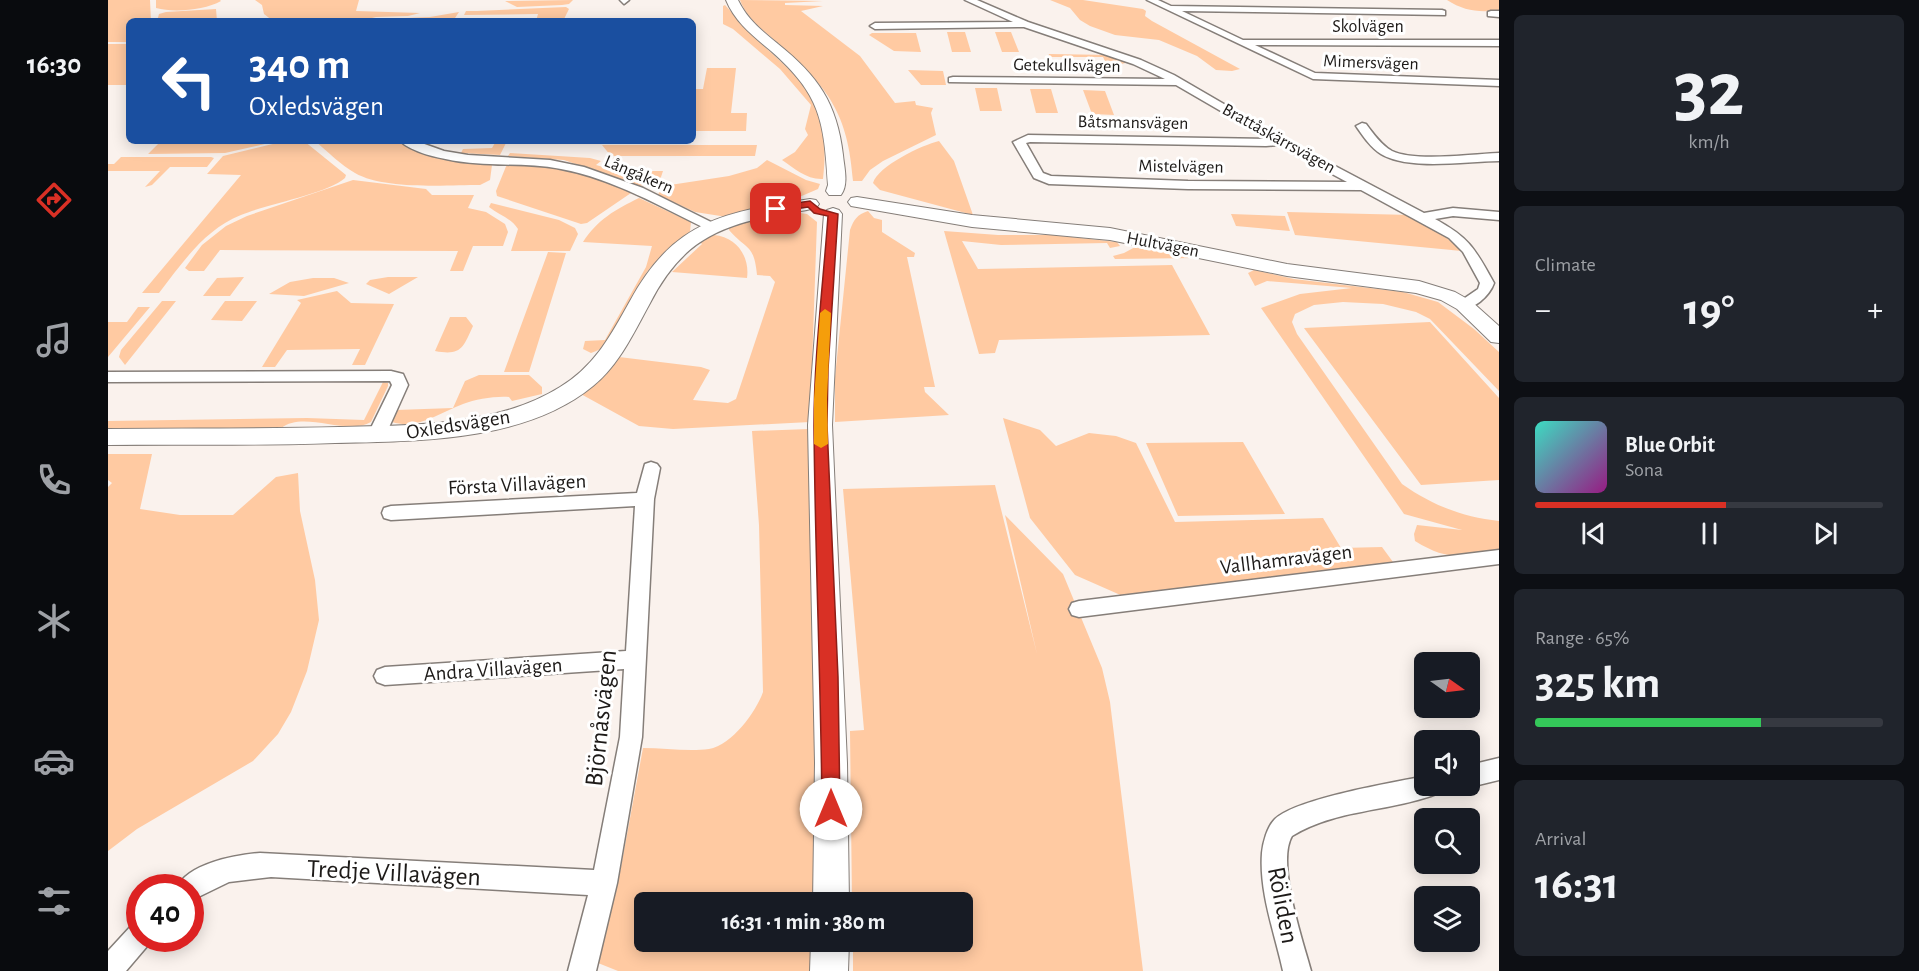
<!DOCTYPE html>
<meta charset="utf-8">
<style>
:root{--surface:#171b24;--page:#20242c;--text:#f1f3f6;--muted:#9ea1a6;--line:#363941;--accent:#d93025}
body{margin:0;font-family:"Alegreya Sans",sans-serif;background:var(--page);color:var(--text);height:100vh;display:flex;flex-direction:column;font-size:22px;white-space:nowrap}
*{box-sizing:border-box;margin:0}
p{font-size:20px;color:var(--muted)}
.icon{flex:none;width:33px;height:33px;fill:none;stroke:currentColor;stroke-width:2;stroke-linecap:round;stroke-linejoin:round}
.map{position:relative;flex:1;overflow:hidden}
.sheet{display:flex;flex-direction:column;gap:15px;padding:15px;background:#0d0f14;width:420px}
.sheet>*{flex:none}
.top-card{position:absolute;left:18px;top:18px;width:570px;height:126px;border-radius:9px;box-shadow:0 3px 15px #0003;background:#1a4fa0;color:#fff;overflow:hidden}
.needle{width:39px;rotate:104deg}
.buttons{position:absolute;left:1306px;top:652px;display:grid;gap:12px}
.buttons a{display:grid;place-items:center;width:66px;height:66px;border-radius:9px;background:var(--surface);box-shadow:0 3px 15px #0003;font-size:30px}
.speed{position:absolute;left:18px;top:874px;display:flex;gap:12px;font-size:30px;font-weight:700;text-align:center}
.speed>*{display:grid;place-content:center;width:78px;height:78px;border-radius:50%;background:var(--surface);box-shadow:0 3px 15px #0003;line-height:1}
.speed .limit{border:9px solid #d22;background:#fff;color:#111}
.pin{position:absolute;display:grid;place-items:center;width:51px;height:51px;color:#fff;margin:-26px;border-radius:12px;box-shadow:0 3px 9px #0006}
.me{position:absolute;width:66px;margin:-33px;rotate:0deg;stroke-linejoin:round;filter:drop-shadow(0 0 4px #0008)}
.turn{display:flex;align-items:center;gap:21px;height:126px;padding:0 24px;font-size:27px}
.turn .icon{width:78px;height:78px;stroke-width:2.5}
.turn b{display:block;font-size:42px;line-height:51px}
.big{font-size:45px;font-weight:700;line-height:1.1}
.sheet .tile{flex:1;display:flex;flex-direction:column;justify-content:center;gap:9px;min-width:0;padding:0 21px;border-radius:9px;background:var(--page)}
.sheet .dial{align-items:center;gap:0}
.dial b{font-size:78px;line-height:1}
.song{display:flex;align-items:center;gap:18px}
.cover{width:72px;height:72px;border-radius:9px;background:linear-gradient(135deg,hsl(170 70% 55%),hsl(310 70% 35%))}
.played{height:6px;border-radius:3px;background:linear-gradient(90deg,var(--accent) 55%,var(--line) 55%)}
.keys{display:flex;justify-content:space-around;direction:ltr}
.heat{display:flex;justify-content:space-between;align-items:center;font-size:33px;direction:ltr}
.charge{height:9px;border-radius:4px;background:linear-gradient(90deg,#34c759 65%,var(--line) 0)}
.trip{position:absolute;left:526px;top:892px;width:339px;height:60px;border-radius:9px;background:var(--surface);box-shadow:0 3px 15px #0003;font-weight:700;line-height:60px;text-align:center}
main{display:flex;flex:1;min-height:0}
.tab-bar{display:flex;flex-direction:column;width:108px;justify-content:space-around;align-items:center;background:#090b0e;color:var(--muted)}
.tab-bar .icon{width:42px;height:42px}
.tab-bar .selected{color:var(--accent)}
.tab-bar b{font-size:27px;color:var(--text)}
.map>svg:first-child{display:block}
.green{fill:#ffcaa2}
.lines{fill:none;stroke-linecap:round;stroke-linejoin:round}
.street-casing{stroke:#857e79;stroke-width:3}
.secondary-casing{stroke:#857e79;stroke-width:2}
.street{fill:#fff;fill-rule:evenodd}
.secondary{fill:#fff;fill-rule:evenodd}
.route{fill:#d93025;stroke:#8d1f18;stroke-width:1.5}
.slow{fill:#f59e0b}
.labels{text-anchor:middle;stroke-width:6;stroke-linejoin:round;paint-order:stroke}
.far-street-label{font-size:18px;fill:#1d1a18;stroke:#fff}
.street-label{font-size:21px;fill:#1d1a18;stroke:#fff}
.near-street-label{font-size:26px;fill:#1d1a18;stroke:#fff}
</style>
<main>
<nav class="tab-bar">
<b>16:30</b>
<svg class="icon selected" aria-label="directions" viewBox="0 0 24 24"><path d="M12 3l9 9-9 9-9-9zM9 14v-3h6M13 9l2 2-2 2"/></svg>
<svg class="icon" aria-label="music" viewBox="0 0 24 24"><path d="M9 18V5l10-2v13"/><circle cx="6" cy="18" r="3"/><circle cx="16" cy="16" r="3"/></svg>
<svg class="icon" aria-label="phone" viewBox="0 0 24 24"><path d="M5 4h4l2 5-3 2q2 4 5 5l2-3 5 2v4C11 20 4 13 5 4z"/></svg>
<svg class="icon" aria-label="climate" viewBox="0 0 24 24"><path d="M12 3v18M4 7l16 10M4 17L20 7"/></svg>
<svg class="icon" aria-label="car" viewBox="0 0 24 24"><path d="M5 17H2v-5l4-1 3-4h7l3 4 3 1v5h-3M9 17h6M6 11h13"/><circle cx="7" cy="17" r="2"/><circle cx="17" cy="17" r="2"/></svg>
<svg class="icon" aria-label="filters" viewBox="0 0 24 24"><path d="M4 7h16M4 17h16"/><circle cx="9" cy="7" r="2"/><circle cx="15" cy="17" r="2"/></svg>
</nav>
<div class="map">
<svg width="1391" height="971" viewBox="0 0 1391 971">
<rect width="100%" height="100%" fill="#faf2ed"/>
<!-- green -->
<path class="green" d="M0,0H42L43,21H21V42H0Z
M48,0H112L113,1C97,10 66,13 48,8Z
M147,0H251L248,11L312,13L300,16L268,17L264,18H268L266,21H165L156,14L154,5Z
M465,0L461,4L454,5L409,7L397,1Z
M632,0L715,1L677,3V5L715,6L693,11L752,56L787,103L807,101L808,105L825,108L823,113L828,135L775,161L762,170L754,181H745C740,114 721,88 671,44C656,31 639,19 632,0Z
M942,0H975L1035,9L1038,11L1037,16L1044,21L1132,69L1124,71L1108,70L1089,56L1051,40L1007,35L982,26L972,20L962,8Z
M1339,0H1391V10C1372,13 1356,11 1339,0Z
M617,5C626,14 633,24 642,33C696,84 724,97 715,179C699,180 686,168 674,160L687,152L700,135L697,129L703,105L672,69L625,29L615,24V6Z
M458,7L461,9L455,21H428L430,14L356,15L358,11H369Z
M108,9L109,21H49L51,14L58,12Z
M351,12L345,21H272L274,19L322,17Z
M839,32H857L863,52H844Z
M887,32H903L911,52H894Z
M764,33H808L813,52L786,51L761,35Z
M0,44H21V85H0Z
M941,54L1002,55L1022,62L1000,67L995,57H940Z
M599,68H628L623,113H639L638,131H585V89H595Z
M800,70L835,71L838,85H813Z
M867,88H889L894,111H872Z
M922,89H943L950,113H928Z
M975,90L997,91L1006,115L984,114Z
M53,141H170L117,153L40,154Z
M177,141H196L238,175L237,178C219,194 159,204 133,215C96,230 75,262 51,293H34L133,175L99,174L115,156Z
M207,141H290L341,160L384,165L382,180L372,185C339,185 276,190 247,173C233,165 220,152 207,141Z
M388,141H399L392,155L353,153L355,149L384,148Z
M831,141L846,161L865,215L772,190L765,183C770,166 814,145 831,141Z
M494,145H649L647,156H503Z
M402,153L482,158L493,161L488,165L495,167L500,164L503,166V171H555L553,177L546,183L531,186L456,160L400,156Z
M13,157H103L106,158L99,167H62L44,185L37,187L52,171H0V164H6Z
M659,160L698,180L712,184L710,189L689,198L619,217L587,212L550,195L552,190L562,185L621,176L649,168Z
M399,164C440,164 489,170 523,193L479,223L473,224L389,196L388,191Z
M245,180L318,189L324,195H366L360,208L378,212L397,224L400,232L395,246H365L355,271H342L350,251L112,250L96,271H81L77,268L94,245L118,226L139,216Z
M531,198L583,222L582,232C567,248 547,258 535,278C520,302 513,345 483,353L475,349L477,341L497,340L538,267L544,246L475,242C489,220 508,209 531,198Z
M383,203L451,220L467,228L470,234L462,251H403L410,229C403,218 391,215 381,207Z
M760,211L766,218L774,220V232L807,253L806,257H799L827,387H816L817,392L841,415L727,422V377L742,230C746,219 749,215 760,211Z
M685,212L699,214L709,222L702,422L565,429L531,426L471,393L495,375L511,357L593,367L602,370L585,400L620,403L628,399L667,282L662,276L649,275C646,243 638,250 621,230V225L636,220Z
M1179,212L1303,215L1339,238L1354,251L1187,235Z
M1123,214L1177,216L1182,231L1128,226Z
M836,231L890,235H945L1009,242L1012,246L1002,248L999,243L893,245L854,241L870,269L1064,265L1102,335L891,340L887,353L871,354Z
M606,235C629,237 642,257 639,278L564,272L594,244L591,241Z
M1029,246H1033L1089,258L1007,259L1005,256L1016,253Z
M440,252L458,253L421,372H396Z
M1146,270L1186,279L1295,292L1330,302L1366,329L1391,352V391L1322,319L1308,312L1275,304L1235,302L1206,305L1187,314L1184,322L1189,334L1294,484C1324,505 1354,517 1391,521V551C1354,556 1341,562 1307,541L1306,534L1309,525L1354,530L1296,514L1153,308L1192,294L1244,288L1159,281L1147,286L1140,273Z
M136,277L122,296H95L109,278Z
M280,277H310L281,294L258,284L262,280Z
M205,278H226L241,283L196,296L161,294L182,282Z
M229,291L243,303L286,304L257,365H244L252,349L179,350L167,367H154L193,303L189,300Z
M54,301H68L17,365L11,357L13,350Z
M117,301H149L134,321L103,320Z
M30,307H42L0,357V322H19Z
M342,317H358L365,326C355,348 353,356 327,351Z
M1322,322L1391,398V480L1313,485L1196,328Z
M371,375H421L434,387V394L404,401L401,397C387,396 368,399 355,404C331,413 310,430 284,422L288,410L345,408L357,381Z
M275,382L280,383V386L263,422C239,436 196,410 173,428L0,430V421L199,418L256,420Z
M895,418L932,430L948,446L981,433L1008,436L1028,443L1067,522L1215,518L1233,548L1274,547L1285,562L1017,597L967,575L922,518Z
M701,429L717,903H537V942H716L715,971H510L490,963L513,867L535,748C556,748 581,752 601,749C624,745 648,712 655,692L651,525L644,431Z
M1135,442L1177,514L1070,516L1038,443Z
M0,454H44L32,509L72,515H125L168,477L190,473L192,511L207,580L211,620L199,671L183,712L170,734L145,761L29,829L0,851V487L4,483L0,480Z
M887,485L929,654L897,515L955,574L994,668L1002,702L1035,971H745V942H855V903H744L742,731L756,730L735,489Z"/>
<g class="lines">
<defs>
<path id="street" d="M512,0H521L516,4Z
M857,0H869L920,22L1033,60L1066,75L1176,139L1316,213L1345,208L1391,212V220L1345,216L1327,219C1362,238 1367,249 1386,283C1382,295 1365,312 1351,308L1349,305L1351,302L1370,289L1372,283L1355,252L1341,238L1253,190L1080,189L941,184L926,178L905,142L920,135L1161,139L1068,85L841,82V78L845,77L1057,79L1025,64L916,27L767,29L762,26L767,23L905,22ZM922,142L1158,146L1170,145L1239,182L1080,181L943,176L935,173L918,143Z
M1039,0H1050L1063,6L1334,10L1337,11V15L1074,11L1135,40H1391V46L1147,45L1207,73L1391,80V86L1205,79Z
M1383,11H1391V17L1380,16V12Z
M1254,123L1258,124C1265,133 1273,145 1284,151C1307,162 1364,154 1391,153V161C1360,161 1301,171 1273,154C1263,148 1255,136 1248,126Z
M292,141H308L336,151L360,155L442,160L476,167L535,188L613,227L606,231L601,230C553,207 506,179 453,169C418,162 383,167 348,161C331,158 305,153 292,141Z
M283,371L295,374L300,385L278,434L275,438H263L260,434L284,385L282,381L0,382V372Z
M543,462L549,464L552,468L546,499L534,737L509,883L488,971H460L480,895L163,877L121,882L82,901V888H69C79,864 127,855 152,853L486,870L512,737L516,669L277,685L269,682L266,676L269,670L277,667L518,651L527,506L283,520L276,518L274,513L276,508L283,506L529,493L537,464Z
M1391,550V564L971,617L964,615L961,609L964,603L971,601Z
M1391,758V780L1362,787L1360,786H1362V765Z
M1317,776V786H1332L1328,794C1282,812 1227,809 1184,836C1168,863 1195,941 1203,971H1175C1167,934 1151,892 1154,853C1155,843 1159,827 1167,819C1190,798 1284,783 1317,776Z
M32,922V939H44L41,944L18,971H0V951L23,926Z"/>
<path id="secondary" d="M618,0H630C639,19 654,31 670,44C710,76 729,103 735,155C736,167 741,184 733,195H721L718,191L720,185C716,121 713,95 663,51C645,36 627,22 618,0Z
M749,197L864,215L1002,228L1179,264L1311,281L1347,292L1363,301L1391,326V343L1383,342L1349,309L1333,300L1308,293L1179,276L1002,240L864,227L743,206L740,202L743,198Z
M702,199L708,200L711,204L708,208C692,212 676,213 659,217C600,229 569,250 541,305C525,334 511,365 485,386C417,442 310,441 227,443C151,446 76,444 0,445V429C77,428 154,429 231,427C304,425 388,427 452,387C487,366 503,335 522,301C566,220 617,212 702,199Z
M725,208L731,210L734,214L724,425L739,763L741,903H705L707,763L700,425L716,214L719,210Z
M703,942H741L740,971H702Z"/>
</defs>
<!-- street casing -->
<use href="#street" class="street-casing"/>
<!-- secondary casing -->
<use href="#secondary" class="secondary-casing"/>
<!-- street -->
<use href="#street" class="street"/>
<!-- secondary -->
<use href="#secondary" class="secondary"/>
</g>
<!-- route -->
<path class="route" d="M702,201L712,209L730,214L720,369L719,425L730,677L732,809L730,815L723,818L717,815L714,809C713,682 707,554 706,426C706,356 715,286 720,216L706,213L700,207L668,212L663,209L668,206Z"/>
<!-- slow -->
<path class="slow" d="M717,309L723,313L719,399L720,444L713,448L706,444V399L712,313Z"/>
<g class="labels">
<!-- far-street labels -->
<g class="far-street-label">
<text x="1260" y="32">Skolvägen</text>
<text transform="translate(1263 62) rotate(2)" y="6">Mimersvägen</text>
<text transform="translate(959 65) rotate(1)" y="6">Getekullsvägen</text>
<text transform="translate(1025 122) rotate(1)" y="6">Båtsmansvägen</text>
<text transform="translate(1171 138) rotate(29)" y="6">Brattåskärrsvägen</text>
<text transform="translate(1073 166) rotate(1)" y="6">Mistelvägen</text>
<text transform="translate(531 174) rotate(23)" y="6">Långåkern</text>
<text transform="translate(1055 244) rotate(11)" y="6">Hultvägen</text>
</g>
<!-- street labels -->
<g class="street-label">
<text transform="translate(350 424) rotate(-9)" y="7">Oxledsvägen</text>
<text transform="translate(409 484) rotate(-3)" y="7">Första Villavägen</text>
<text transform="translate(1178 559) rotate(-7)" y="7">Vallhamravägen</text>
<text transform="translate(385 669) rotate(-4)" y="7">Andra Villavägen</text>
</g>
<!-- near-street labels -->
<g class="near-street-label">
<text transform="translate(492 718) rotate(-84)" y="9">Björnåsvägen</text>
<text transform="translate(286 872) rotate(3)" y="9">Tredje Villavägen</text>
<text transform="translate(1176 905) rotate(79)" y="9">Röliden</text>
</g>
</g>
</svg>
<div class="buttons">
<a><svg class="needle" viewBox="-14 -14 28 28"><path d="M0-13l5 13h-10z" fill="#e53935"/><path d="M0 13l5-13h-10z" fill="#9ea1a6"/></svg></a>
<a><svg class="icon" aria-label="sound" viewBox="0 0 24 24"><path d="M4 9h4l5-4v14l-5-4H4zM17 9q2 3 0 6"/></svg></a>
<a><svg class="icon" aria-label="search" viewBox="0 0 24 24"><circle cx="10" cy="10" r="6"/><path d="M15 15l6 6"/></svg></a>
<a><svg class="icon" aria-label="layers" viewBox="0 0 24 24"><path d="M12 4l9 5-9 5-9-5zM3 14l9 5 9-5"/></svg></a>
</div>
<div class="speed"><div class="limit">40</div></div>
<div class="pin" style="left:668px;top:209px;background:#d93025"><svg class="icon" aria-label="arrive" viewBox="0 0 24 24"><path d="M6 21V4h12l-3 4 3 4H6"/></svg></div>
<svg class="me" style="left:723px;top:809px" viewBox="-20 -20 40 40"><circle r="19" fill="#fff"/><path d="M0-13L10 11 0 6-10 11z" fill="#d93025"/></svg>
<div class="trip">16:31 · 1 min · 380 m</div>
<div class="top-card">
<div class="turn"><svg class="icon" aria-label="left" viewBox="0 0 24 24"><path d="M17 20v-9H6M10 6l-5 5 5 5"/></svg><div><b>340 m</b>Oxledsvägen</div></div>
</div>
</div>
<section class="sheet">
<div class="tile dial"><b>32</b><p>km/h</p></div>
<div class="tile"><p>Climate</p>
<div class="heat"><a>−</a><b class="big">19°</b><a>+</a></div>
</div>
<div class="tile">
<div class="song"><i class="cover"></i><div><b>Blue Orbit</b><p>Sona</p></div></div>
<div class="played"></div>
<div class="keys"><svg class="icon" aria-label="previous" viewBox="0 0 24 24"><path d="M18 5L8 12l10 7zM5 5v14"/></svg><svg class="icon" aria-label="pause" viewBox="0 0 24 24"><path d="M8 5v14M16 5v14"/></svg><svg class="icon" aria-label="next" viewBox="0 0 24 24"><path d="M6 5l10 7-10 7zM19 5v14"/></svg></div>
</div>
<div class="tile"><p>Range · 65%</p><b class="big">325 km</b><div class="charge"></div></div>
<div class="tile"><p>Arrival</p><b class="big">16:31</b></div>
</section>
</main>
